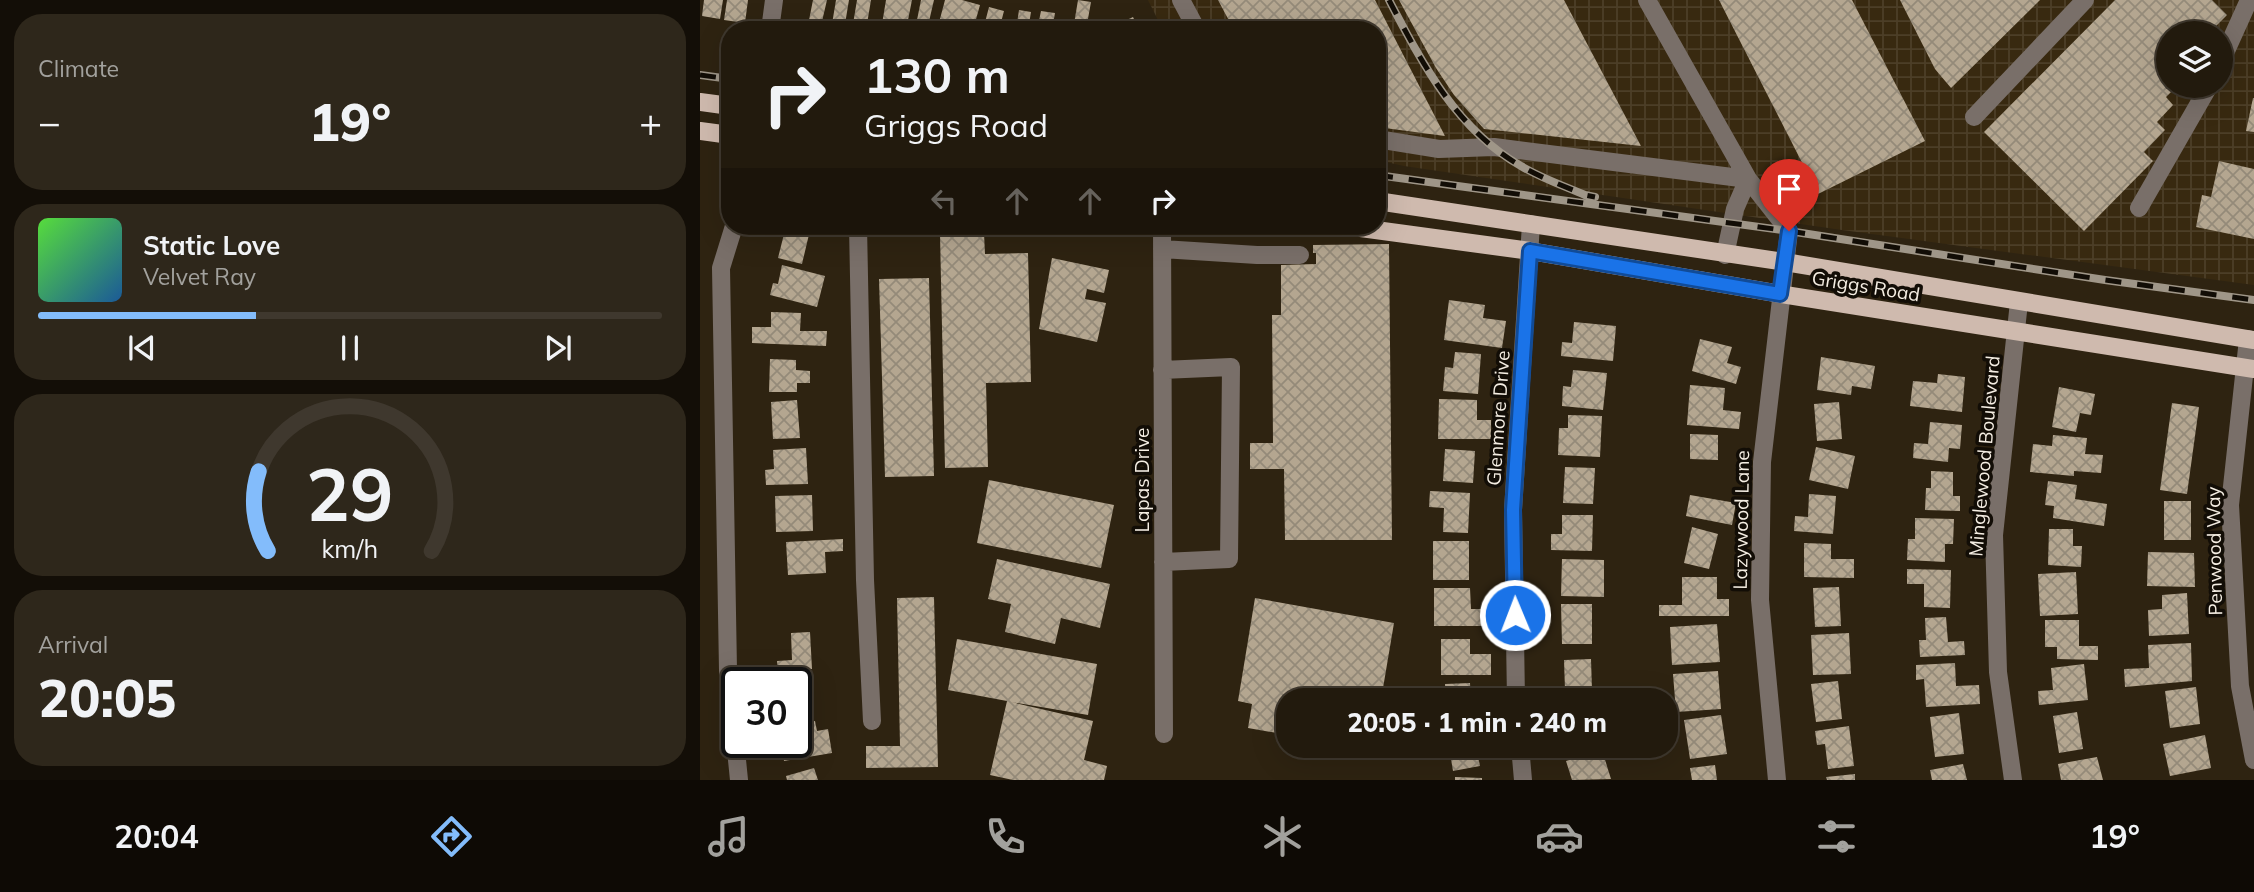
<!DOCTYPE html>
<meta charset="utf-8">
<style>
:root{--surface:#221a0d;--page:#2e271b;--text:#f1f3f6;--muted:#a2a19d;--line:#3f382e;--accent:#83bcfb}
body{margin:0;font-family:Mulish,sans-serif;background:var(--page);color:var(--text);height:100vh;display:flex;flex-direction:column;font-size:26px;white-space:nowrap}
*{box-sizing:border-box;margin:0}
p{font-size:23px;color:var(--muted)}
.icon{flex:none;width:38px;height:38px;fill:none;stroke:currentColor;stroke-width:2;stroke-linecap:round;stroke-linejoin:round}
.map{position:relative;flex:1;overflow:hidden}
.sheet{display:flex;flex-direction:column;gap:14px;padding:14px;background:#130e07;width:700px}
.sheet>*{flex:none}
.top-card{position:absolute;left:21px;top:21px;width:665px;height:214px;border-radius:28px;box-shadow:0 7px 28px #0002,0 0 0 2px var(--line);background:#221a0d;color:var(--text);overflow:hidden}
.fabs{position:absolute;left:1456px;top:21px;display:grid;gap:14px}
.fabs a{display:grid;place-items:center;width:77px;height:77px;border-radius:50%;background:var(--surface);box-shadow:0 7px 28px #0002,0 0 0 2px var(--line);font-size:35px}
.speed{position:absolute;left:21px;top:667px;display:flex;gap:14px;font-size:35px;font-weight:700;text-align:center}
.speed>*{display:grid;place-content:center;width:91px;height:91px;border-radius:50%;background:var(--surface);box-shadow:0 7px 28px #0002,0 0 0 2px var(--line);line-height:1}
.speed .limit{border:4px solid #111;border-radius:10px;background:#fff;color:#111}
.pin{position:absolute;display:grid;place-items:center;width:60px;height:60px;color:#fff;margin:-72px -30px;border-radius:50% 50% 50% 0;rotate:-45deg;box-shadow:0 0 7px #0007}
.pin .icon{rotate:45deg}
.me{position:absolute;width:77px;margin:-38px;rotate:359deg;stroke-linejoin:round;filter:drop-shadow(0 0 5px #0008)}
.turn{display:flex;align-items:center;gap:24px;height:147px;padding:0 28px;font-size:32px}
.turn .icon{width:91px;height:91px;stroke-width:2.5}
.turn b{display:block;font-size:49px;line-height:60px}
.lanes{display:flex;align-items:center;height:66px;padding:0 28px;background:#0003;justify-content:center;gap:35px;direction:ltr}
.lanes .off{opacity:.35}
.big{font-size:52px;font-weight:800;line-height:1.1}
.sheet .card{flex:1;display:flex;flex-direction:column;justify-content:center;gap:10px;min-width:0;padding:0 24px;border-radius:28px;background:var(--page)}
.sheet .dial{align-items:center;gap:0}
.dial svg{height:182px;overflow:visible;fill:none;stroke:var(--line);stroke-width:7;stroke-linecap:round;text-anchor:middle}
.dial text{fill:var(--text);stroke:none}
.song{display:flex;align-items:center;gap:21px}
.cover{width:84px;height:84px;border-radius:10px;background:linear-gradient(135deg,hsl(110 70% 55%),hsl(210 70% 35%))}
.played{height:7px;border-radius:4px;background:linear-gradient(90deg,var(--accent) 35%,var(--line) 35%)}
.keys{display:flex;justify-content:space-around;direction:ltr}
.heat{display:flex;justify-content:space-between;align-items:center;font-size:38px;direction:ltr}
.trip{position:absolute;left:576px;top:688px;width:402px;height:70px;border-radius:28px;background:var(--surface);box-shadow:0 7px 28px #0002,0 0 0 2px var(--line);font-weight:800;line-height:70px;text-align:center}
.tabs{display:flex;height:112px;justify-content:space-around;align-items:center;background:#0e0a05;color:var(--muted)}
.tabs .icon{width:49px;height:49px}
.tabs .active{color:var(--accent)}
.tabs b{font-size:32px;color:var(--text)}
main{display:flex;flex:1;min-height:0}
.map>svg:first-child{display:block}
.industrial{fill:url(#industrial-grid);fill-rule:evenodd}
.building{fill:url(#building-cross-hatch)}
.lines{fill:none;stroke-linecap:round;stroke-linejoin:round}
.minor{stroke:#796f69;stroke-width:18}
.major{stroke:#cfbaae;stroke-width:18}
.rail-casing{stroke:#9f9688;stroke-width:8}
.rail{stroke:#120d06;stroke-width:5;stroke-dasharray:16;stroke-linecap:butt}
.route-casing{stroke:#114b97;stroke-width:18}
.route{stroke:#1a73e8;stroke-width:12}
.labels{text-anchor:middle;stroke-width:7;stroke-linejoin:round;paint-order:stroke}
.street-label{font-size:19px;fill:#f5eee3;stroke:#120d06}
</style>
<main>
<section class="sheet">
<div class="card"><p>Climate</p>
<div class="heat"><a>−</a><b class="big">19°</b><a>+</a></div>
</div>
<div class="card">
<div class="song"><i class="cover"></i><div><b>Static Love</b><p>Velvet Ray</p></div></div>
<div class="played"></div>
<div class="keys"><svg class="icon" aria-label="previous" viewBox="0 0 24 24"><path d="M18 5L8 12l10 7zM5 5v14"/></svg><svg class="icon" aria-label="pause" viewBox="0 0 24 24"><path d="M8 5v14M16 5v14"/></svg><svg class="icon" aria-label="next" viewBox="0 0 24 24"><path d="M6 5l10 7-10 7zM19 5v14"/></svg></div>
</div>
<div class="card dial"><svg viewBox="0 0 100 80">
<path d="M14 69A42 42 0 1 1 86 69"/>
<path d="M14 69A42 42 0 0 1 10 34" stroke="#83bcfb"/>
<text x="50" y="56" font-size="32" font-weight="700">29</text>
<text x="50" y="72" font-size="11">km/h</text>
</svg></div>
<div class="card"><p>Arrival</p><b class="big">20:05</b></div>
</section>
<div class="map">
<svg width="1554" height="780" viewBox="0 0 1554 780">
<defs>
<pattern id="industrial-grid" width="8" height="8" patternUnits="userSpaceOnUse" patternTransform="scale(1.75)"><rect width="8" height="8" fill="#382910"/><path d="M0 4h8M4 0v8" fill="none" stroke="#4c3e27"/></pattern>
<pattern id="building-cross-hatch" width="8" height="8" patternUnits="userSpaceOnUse" patternTransform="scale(1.75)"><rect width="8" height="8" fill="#b4a690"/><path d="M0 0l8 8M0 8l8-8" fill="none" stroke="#948a79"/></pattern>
</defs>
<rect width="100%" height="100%" fill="#2e2311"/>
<!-- industrial -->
<path class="industrial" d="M448,0H1554V285L1142,230L704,166L677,160V30H463ZM1468,33H1521V86H1468Z"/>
<!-- building -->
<path class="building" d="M4,0H23L20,19L2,16Z
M27,0H48L45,23L24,20Z
M113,0H127L120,30H107Z
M136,0H149L144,30H131Z
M157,0H171L166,30H152Z
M186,0H212L206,30H181Z
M221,0H234L227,30H215Z
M245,0H262L280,5L273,30H237Z
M378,0L391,2L386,30H373Z
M518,0H675L745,136L677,127V30H534Z
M699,0H864L941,146L784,129L754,95L736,68Z
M1019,0H1152L1225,141L1118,194Z
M1200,0H1340L1251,88L1235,69Z
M1415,0H1512L1527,15L1509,33H1468V86H1477L1466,97L1473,105L1457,122L1465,130L1444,152L1453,161L1384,231L1284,132Z
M289,7L304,11L299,30H283Z
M319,10L331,12L328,30H316Z
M341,11L355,13L352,30H337Z
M433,17L439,30H420L418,24Z
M394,24L411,26L410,30H393Z
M1553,98H1554V132L1546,131Z
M1519,161L1554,169V239L1496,227L1502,195L1511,197Z
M86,226H111L102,264L78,258Z
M284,233L285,254L328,253L331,382L286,383L288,467L245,468L240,234Z
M689,244L692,540H585L584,469H550V443H573L572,315H581V265L616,264V253H613V245Z
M352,258L409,270L404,293L387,289L385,299L406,303L397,342L339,329Z
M82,265L125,276L117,307L70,295L73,283L78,284Z
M229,278L234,476L185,477L179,279Z
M749,300L785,305L783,318L806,321L802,348L744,340Z
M71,312L101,313L100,331H127L126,346L52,343V327H71Z
M874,322L916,326L913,361L861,356L862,342L872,343Z
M1000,339L1032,347L1027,363L1041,367L1036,384L992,371Z
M755,352L781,354L778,394L743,391L745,367L753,368Z
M1121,357L1175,366L1171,389L1152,386L1151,395L1117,390Z
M70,359L96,360V370L110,371V383H97V392H69Z
M873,370L907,373L903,410L862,406L863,386L871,387Z
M1238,374L1265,377L1262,412L1210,406L1213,381L1237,383Z
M990,385L1025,388L1023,410L1041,412L1039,429L987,425Z
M1359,387L1395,394L1391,415L1380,413L1376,432L1352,427Z
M739,399L777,400V420H791V439H738Z
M97,400L100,438L73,439L71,402Z
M1139,402L1142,439L1117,441L1114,404Z
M1472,403L1499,407L1487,494L1460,490Z
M868,415L902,416L900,457L858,455L859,428H868Z
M1230,422L1262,425L1260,449L1249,448L1248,462L1213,458L1214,443L1228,444Z
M990,434L1018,435V460L990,459Z
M1353,435L1387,438L1385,454L1403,455L1401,473L1374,471V476L1330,472L1333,444L1352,446Z
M1116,447L1155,456L1148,489L1109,480Z
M106,448L108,484L66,485L65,470L74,469L73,450Z
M745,449L775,451L773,483L743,481Z
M865,467L895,468L893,504L863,503Z
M1231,471L1253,472V496H1260V511L1225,510L1226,488H1231Z
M289,480L414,505L401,568L277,543Z
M1348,481L1377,485L1375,499L1407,504L1404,526L1353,518L1354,506L1345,505Z
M730,491L770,493L768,533L743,532L744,508L729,507Z
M1109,494L1136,496L1133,534L1094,531L1095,516L1108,517Z
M112,495L113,531L76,532L75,496Z
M990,495L1036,503L1032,525L986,516Z
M1464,501H1491V540H1464Z
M862,515H893L892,551L851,550V534H862Z
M1215,518L1254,519L1253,544H1245V562L1207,560L1208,539H1215Z
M992,527L1018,534L1009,569L984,563Z
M1349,529H1373V546H1382L1381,567L1348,565Z
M143,539V551L125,552L126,573L88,575L86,542Z
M733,541H769V580H733Z
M1104,543L1131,544V559H1154V578L1104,577Z
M1448,552L1494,553L1495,587L1447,586Z
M297,559L410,584L400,628L361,618L355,644L305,632L311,604L288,599Z
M862,559L904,560V597L861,596Z
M1207,569L1251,570L1250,608L1224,607V584H1207Z
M1376,572L1378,614L1340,616L1338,574Z
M982,577H1017V599H1029V616H959V605H982Z
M1139,587L1141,626L1115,627L1113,588Z
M734,588H770L771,609H784V626H734Z
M1487,593L1489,634L1449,636L1448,610L1462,609V595Z
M234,597L238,767L166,768V746H200L197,598Z
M555,598L694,623L681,700H588V735L548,728L552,704L538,701Z
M861,604H892V644H862Z
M1246,617L1248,642L1264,641L1265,655L1220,657L1219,640H1226L1225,618Z
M1345,620H1379V646H1398V660L1357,659V647H1345Z
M1017,624L1020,662L972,665L970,627Z
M110,632L112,669L78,671L77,661L92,660L91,633Z
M1149,633L1151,674L1113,675L1111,635Z
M257,639L397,664L388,715L311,702L393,721L384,760L407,766L404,780H313L290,775L307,701L248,690Z
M741,639H770V654H791V675H741Z
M1491,643L1492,681L1425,687L1424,669L1449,668L1448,645Z
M891,659L892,690H865L864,660Z
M1255,663L1256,686L1279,685L1280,704L1226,707L1224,679L1216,680V665Z
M1384,664L1388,700L1339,705L1338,691L1353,690L1351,668Z
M1018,671L1021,709L976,712L973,674Z
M105,677L111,712L96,714V682L85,681Z
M1138,681L1142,719L1116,722L1111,684Z
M770,683L771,700H746L745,684Z
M1496,687L1500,724L1470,728L1465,691Z
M1377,712L1383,749L1359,753L1353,716Z
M1259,713L1264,754L1235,757L1230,717Z
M1021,715L1027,754L990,759L984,720Z
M115,721L117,731L128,729L132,753L84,761L83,753L99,750L96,724Z
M1149,726L1154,766L1128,769L1125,744L1117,745L1115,731Z
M1505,735L1511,768L1470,776L1463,744Z
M741,746H776L780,766L753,771L749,747L741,749Z
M902,750L911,779L872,780L866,761Z
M1397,757L1403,780H1361L1358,764Z
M1263,764L1267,780H1232L1230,770Z
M1015,765L1017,780H992L990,768Z
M114,768L118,780H87L86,776Z
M1155,774V780H1127L1126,777Z
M755,777L782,778V780H755Z"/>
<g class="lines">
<!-- minor -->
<path class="minor" d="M481,0L497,30
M947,0L1048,179L1089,231L1062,462L1060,600L1077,780
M70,30L74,0
M1521,62L1549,0
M1274,117L1385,0
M677,139L739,149L794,147L1048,179L1035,209L1025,255
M1439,208L1509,86
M34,226L21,268L28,670L39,780
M158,226L165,580L172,721
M462,226L464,734
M462,249L557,255H600
M1548,339L1530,505L1540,686L1554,760
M462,370L531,367L529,559L463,562
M816,700L813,510L831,224
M820,746L823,780
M1313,780L1298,672L1294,535L1319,302"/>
<!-- major -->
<path class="major" d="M0,102L30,106
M0,131L30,135
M677,201L1085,262L1554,340
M646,226L830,251L1080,294L1554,369"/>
<defs>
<path id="rail" d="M689,0C722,63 756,129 821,166C841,178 864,186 885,195L895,197
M0,75L30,79
M677,175L1089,231L1405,280L1554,300"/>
</defs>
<!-- rail casing -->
<use href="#rail" class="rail-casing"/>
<!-- rail -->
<use href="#rail" class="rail"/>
</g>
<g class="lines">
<defs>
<path id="route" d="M815,615L813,510L830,251L1080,294L1089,231"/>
</defs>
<!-- route casing -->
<use href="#route" class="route-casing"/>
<!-- route -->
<use href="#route" class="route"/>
</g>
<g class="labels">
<!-- street labels -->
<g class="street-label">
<text transform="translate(1166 286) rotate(9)" y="7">Griggs Road</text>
<text transform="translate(798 418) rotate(-86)" y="7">Glenmore Drive</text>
<text transform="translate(1284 456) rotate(-85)" y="7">Minglewood Boulevard</text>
<text transform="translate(442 480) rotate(-90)" y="7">Lapas Drive</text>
<text transform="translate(1041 520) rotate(-89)" y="7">Lazywood Lane</text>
<text transform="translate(1514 551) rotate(-91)" y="7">Penwood Way</text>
</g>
</g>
</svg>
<div class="fabs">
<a><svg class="icon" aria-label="layers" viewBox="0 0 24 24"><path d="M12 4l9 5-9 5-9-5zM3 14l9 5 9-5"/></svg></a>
</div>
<div class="speed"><div class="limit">30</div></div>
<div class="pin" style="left:1089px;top:231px;background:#d93025"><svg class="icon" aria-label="arrive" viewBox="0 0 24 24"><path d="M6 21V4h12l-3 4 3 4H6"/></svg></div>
<svg class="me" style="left:815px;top:615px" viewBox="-20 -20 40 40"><circle r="17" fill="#1a73e8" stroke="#fff" stroke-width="3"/><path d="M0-11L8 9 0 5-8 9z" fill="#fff"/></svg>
<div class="trip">20:05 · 1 min · 240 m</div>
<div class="top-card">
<div class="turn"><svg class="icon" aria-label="right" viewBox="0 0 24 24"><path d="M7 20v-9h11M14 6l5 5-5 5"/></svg><div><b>130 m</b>Griggs Road</div></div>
<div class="lanes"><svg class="icon off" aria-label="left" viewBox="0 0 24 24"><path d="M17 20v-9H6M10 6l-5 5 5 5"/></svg><svg class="icon off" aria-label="ahead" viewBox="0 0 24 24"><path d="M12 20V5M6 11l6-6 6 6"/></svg><svg class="icon off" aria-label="ahead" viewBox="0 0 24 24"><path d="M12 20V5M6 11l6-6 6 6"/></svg><svg class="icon" aria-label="right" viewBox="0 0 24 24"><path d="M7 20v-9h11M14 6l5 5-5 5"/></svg></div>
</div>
</div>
</main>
<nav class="tabs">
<b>20:04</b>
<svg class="icon active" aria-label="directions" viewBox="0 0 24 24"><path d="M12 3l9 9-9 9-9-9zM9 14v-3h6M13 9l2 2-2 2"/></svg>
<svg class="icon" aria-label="music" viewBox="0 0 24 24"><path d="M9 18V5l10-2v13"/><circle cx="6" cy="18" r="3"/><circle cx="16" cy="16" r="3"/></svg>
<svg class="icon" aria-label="phone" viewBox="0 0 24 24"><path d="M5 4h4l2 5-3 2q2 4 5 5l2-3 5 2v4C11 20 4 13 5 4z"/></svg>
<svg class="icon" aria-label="climate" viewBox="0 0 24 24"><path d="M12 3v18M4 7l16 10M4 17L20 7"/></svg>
<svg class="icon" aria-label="car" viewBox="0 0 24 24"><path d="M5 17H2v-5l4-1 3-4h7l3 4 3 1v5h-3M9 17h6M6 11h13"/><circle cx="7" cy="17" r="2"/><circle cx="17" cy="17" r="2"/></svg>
<svg class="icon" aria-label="filters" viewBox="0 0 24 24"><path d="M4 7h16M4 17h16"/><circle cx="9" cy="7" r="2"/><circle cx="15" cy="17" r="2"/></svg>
<b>19°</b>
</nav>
